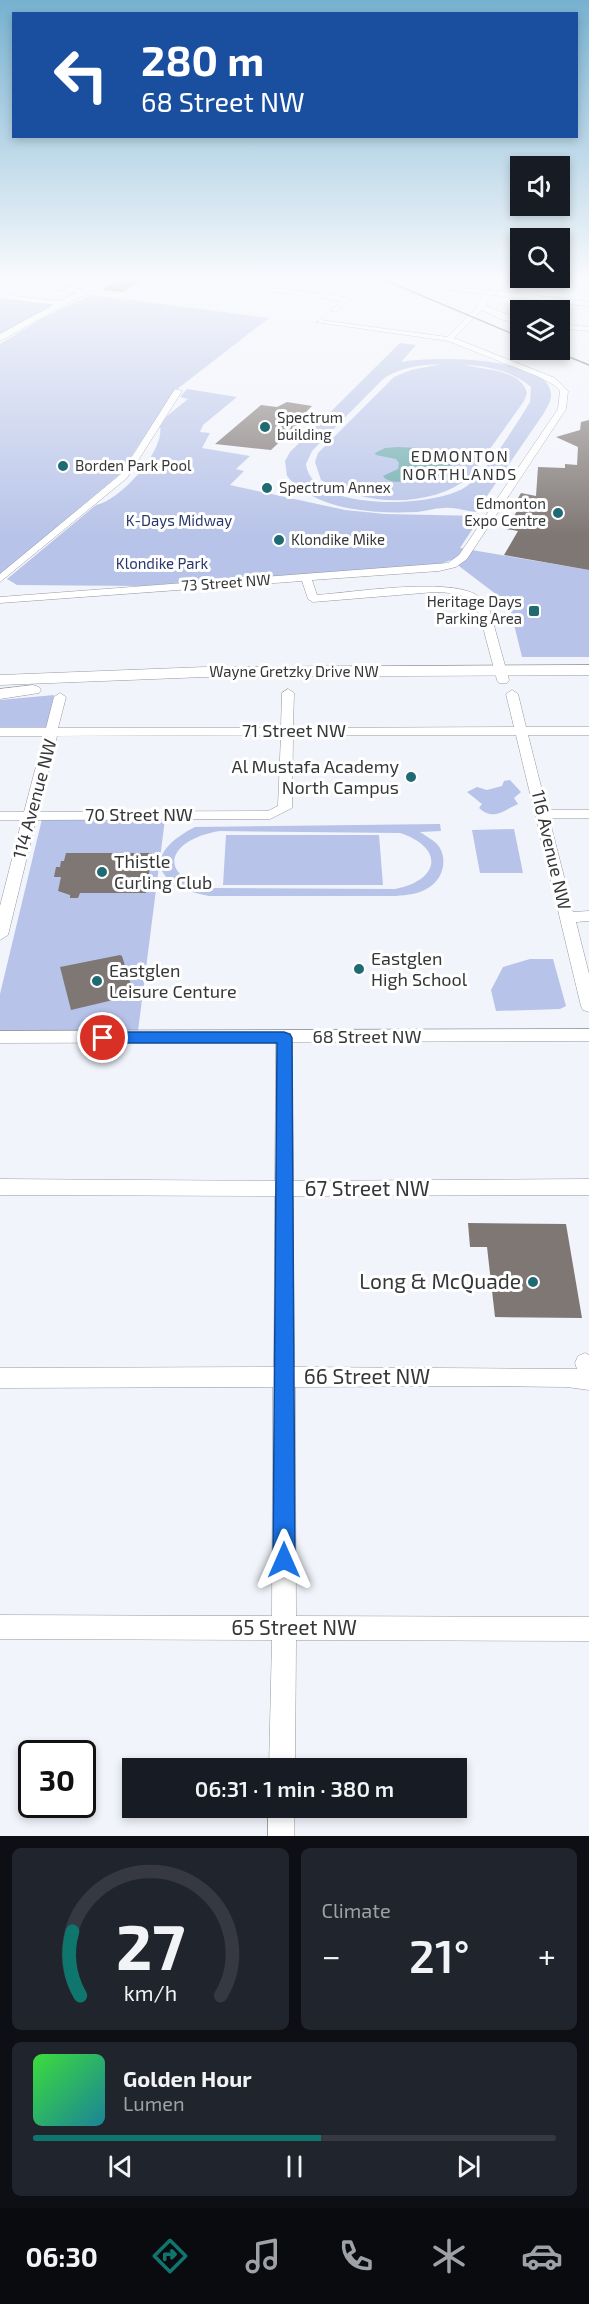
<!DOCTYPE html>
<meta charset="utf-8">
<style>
:root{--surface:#171b24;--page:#20242c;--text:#f1f3f6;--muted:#9ea1a6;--line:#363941;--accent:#0f766e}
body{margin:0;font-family:"Exo 2",sans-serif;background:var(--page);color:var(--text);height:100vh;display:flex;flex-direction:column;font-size:22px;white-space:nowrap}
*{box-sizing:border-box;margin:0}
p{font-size:20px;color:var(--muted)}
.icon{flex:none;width:33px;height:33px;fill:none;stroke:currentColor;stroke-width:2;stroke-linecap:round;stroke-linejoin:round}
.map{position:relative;height:1836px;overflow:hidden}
.drawer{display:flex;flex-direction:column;gap:12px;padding:12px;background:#0d0f14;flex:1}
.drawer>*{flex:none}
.hud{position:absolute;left:12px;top:12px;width:566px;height:126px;border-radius:0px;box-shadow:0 3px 9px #0003;background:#1a4fa0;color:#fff;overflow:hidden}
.controls{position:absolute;left:510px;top:156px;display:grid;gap:12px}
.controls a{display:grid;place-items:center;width:60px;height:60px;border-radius:0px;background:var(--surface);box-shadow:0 3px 9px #0003;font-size:30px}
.speed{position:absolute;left:18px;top:1740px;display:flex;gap:12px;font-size:30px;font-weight:700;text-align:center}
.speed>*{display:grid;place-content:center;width:78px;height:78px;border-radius:50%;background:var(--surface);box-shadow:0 3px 9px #0003;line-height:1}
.speed .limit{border:3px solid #111;border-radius:9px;background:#fff;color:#111}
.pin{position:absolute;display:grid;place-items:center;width:51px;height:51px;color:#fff;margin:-26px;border:3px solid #fff;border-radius:50%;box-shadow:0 2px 6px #0007}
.me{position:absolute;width:66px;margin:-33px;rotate:0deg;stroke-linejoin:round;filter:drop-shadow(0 0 4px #0008)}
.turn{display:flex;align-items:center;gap:21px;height:126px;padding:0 30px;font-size:27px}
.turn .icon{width:78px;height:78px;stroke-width:2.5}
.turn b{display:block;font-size:42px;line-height:51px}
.big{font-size:45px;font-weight:600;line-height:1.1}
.drawer .tile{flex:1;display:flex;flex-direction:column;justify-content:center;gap:9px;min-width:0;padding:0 21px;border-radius:9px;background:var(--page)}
.drawer .dial{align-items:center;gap:0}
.dial svg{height:156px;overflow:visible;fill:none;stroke:var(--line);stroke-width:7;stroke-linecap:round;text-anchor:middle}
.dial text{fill:var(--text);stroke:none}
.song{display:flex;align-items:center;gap:18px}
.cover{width:72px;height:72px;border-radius:9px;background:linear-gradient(135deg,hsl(120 70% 55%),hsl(190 70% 35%))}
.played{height:6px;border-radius:3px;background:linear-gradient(90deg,var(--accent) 55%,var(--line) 55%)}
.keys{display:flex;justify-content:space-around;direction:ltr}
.heat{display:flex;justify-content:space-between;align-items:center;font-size:33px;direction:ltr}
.drawer .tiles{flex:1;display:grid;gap:12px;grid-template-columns:1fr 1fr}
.tile:last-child{grid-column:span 2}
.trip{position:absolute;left:122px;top:1758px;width:345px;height:60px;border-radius:0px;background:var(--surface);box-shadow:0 3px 9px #0003;font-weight:600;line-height:60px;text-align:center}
.tabs{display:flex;height:96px;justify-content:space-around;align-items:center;background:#090b0e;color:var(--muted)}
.tabs .icon{width:42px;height:42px}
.tabs .active{color:var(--accent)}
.tabs b{font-size:27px;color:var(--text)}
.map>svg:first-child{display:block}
.green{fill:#b7c3e8;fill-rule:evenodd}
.water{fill:#6facad}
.building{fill:#7f7774}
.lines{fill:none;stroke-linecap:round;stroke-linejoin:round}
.minor-casing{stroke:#9799a0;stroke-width:1}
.major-casing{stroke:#9799a0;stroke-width:1}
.minor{fill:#fff;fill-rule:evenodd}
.major{fill:#fff;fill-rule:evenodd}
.tram{stroke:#626367;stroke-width:1.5}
.route{fill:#1a73e8;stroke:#114b97;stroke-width:1.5}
.poi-dot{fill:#1f6a73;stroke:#fff;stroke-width:2}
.labels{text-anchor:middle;stroke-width:6;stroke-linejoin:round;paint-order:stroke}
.far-poi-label{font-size:15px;fill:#363739;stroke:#fff;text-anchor:start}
.far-park-label{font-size:15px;fill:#29366b;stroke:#fff}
.far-street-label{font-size:15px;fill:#363739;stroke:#fff}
.far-neighbourhood-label{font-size:16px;letter-spacing:1.5px;fill:#363739;stroke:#fff}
.street-label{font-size:18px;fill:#363739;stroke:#fff}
.poi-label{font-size:18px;fill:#363739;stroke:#fff;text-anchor:start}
.near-street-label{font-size:21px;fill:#363739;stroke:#fff}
.near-poi-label{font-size:21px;fill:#363739;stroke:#fff;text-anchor:end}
</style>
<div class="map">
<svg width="589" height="1836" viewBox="0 0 589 1836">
<rect width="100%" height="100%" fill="#f1f4fb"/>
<!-- green -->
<path class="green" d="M91,295L269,318L172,393L120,474L0,575V344L43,318Z
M0,298L52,305L0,334Z
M400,343L416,345L401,362C428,356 551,355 551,395C551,402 547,407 544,413L476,512C466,511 455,507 444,508C435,508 426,511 417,512C375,514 316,511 287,476L285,461L290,452ZM442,364L411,370L394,377L318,453L315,462L321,480C364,506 429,509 470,477L524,401L527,393C521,369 484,370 465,365C488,366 513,371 531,387L530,402C516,425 488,470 467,486C438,508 311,513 306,464L312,451L382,380C399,367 421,365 442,364Z
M187,389L237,397L203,425L200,432L210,433L202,448L250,456L236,469L244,471L230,485L345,510L385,514L481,516L460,548L589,570V657H522L509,604L451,560L440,564L143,586L17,585L7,579L96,505C120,501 165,451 160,426L167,416L188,399L180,397Z
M54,695L47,727H0V700Z
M510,780L521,792L514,798L518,804C502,811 494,821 479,808L482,804L467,792L477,787L487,790L502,786L504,781Z
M42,819H165L138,1031H0V994Z
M440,824L441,831L420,832C425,835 431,839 436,843C449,856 444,879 428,888C419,894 407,895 396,896H209C155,886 140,855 195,827ZM220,831L400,833C445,848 440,880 395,889L209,888C152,873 172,838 220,831Z
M514,829L523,873H480L472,830Z
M226,835H379L383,885H223Z
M530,959H553L566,1006L560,1009L496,1011L491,990L503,967Z"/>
<!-- water -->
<path class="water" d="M397,447L419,448L442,453L451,466C437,473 394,491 383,476L398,469L399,463L396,459L376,455L375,453L385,448Z"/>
<!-- building -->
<path class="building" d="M120,279H144L123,292L102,290Z
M287,402L312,406L305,413L307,416L271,450L215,444L261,405L277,407Z
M589,420V570L504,555L518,531L506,529L520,506L514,505L521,493L536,496L538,467L565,468V464L577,465L578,447L556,437L580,430L581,422Z
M66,853H152L146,893H80L78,898H70V895L58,891L61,877H54L56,867H60L61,861H64Z
M120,955L122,956L134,995L71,1010L60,967Z
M468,1223L566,1224L582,1318L495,1317L487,1247H470Z"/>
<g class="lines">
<defs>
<path id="minor" d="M0,279L80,289L83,291L80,293L1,282Z
M180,279H200L346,297L364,281L361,279L371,281L335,312L331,310L342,301Z
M500,279H507L496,291L589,302V306L492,295L485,306L520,319V323L503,320L482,310L454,338L555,378L568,391L566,409L467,559L456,567L439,571L312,580L317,595C355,592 444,578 475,594C482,598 486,604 490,611L509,680L507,683H499L497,680C493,665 489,650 485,635C477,601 471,593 435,592L313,602L308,599L302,581L0,603V597L448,563L459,555L558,409L560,391L554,385L537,376L448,341L316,322L320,320L447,337L477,307L478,303L486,294L423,287L421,284L489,291Z
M0,294L65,302L68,304L65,306L0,298Z
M560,324L589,327V331L560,328Z
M175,389L182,391L127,478L0,582V574L121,474Z
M288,689L294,693L293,728L514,727L506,694L512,690L518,694L526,727H589V735H528L547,810H589V818H549L573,912L589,911V921L576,922L589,974V1012L583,1010L581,1006L516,735H293L292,808L270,819L36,820L8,935L0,940V906L22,820H0V812H24L44,736H0V728H46L54,697L60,693L66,697L58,728H281L282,693ZM281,735L278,806L268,811L38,812L57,736Z
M589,1029V1041L292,1042L293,1181L589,1179V1195L293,1196L294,1367L577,1369L575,1363L578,1356L585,1353L589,1355V1390L567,1387L477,1386L295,1387L296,1616L589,1617V1641L296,1640L295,1768H269L272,1640L0,1639V1615L272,1616L273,1387L0,1388V1368L274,1367L275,1196L0,1195V1179L275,1181L276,1042L0,1043V1031Z
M268,1808H294V1836H268Z"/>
<path id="major" d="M101,279H112L0,341V334Z
M589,665V675L205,677L0,685V675L205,667Z
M33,685L39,687L41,690L39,693L0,699V689Z"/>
</defs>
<!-- minor casing -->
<use href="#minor" class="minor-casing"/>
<!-- major casing -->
<use href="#major" class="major-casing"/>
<!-- minor -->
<use href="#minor" class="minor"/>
<!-- major -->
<use href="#major" class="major"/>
<!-- tram -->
<path class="tram" d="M382,279L520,337
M552,350L589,365"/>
</g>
<!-- sky -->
<linearGradient id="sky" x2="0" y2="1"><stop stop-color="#77b1d0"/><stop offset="0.52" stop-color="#f9fafd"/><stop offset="1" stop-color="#f9fafd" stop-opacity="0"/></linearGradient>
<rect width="589" height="536" fill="url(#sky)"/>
<!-- route -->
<path class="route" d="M103,1032H284L290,1034L292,1038L295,1560L292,1567L284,1570L277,1567L273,1560L277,1043H103L97,1042L95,1038L97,1034Z"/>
<!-- markers -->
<g class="poi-dot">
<circle cx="265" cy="427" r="6"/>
<circle cx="63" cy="466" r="6"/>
<circle cx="267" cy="488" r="6"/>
<circle cx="558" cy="513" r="6"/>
<circle cx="279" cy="540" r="6"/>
<rect x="528" y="605" width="12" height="12" rx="3"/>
<circle cx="411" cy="777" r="6"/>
<circle cx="102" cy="872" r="6"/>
<circle cx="359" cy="969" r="6"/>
<circle cx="97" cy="981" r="6"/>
<circle cx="533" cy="1282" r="6"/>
</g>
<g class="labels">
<!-- far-poi labels -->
<g class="far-poi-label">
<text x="277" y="423">Spectrum<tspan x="277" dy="17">building</tspan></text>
<text x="75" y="471">Borden Park Pool</text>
<text x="279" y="493">Spectrum Annex</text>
<text x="546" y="509" text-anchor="end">Edmonton<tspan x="546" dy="17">Expo Centre</tspan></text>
<text x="291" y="545">Klondike Mike</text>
<text x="522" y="607" text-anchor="end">Heritage Days<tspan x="522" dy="17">Parking Area</tspan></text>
</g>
<!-- far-park labels -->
<g class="far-park-label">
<text x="179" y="526">K-Days Midway</text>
<text x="162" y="569">Klondike Park</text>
</g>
<!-- far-street labels -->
<g class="far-street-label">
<text transform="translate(226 583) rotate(-4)" y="5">73 Street NW</text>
<text x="294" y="677">Wayne Gretzky Drive NW</text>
</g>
<!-- far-neighbourhood labels -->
<g class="far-neighbourhood-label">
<text x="460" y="462">EDMONTON<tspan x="460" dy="18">NORTHLANDS</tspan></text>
</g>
<!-- street labels -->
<g class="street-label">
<text x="294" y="737">71 Street NW</text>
<text transform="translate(35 799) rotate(-75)" y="6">114 Avenue NW</text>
<text x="139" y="821">70 Street NW</text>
<text transform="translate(551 850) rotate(77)" y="6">116 Avenue NW</text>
<text x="367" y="1043">68 Street NW</text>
</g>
<!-- poi labels -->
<g class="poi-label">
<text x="399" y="773" text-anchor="end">Al Mustafa Academy<tspan x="399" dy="21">North Campus</tspan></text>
<text x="114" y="868">Thistle<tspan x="114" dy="21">Curling Club</tspan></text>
<text x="371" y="965">Eastglen<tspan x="371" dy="21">High School</tspan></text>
<text x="109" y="977">Eastglen<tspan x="109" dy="21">Leisure Centure</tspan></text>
</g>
<!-- near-street labels -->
<g class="near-street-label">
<text x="367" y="1196">67 Street NW</text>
<text x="367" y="1384">66 Street NW</text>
<text x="294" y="1635">65 Street NW</text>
</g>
<!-- near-poi labels -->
<g class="near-poi-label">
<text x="521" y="1289">Long &amp; McQuade</text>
</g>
</g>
</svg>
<div class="controls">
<a><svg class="icon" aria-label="sound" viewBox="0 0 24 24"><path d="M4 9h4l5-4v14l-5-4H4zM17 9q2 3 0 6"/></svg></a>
<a><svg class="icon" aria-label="search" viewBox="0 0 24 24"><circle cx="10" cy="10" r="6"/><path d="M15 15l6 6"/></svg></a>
<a><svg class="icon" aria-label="layers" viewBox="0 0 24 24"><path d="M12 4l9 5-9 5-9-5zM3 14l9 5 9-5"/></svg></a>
</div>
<div class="speed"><div class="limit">30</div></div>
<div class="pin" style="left:103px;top:1038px;background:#d93025"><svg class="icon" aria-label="arrive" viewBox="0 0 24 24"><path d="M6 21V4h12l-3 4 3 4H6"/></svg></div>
<svg class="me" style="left:284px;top:1560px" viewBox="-20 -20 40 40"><path d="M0-17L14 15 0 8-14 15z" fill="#1a73e8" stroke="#fff" stroke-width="4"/></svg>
<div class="trip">06:31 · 1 min · 380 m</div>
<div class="hud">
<div class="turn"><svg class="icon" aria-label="left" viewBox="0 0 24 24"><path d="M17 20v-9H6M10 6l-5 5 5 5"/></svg><div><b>280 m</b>68 Street NW</div></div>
</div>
</div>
<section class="drawer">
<div class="tiles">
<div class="tile dial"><svg viewBox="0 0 100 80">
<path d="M14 69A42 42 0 1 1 86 69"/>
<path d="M14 69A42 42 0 0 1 10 36" stroke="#0f766e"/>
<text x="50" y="56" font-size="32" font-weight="700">27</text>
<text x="50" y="72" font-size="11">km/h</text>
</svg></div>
<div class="tile"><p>Climate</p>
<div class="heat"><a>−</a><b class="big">21°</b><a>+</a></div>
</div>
<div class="tile">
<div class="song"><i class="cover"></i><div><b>Golden Hour</b><p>Lumen</p></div></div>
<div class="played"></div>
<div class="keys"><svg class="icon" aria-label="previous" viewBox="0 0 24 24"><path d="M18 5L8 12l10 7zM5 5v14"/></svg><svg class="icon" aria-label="pause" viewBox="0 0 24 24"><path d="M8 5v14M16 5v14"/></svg><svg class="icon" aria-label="next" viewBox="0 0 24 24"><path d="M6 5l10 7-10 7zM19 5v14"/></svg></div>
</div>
</div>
</section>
<nav class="tabs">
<b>06:30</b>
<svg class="icon active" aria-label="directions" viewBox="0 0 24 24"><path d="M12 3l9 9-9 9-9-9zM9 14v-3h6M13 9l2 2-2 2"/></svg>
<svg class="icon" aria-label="music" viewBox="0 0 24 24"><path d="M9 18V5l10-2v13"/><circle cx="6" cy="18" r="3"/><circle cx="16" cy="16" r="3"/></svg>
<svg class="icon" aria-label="phone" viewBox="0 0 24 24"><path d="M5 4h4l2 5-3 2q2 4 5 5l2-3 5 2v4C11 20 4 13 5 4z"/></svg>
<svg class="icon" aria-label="climate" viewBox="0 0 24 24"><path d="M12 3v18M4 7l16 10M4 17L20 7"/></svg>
<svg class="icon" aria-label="car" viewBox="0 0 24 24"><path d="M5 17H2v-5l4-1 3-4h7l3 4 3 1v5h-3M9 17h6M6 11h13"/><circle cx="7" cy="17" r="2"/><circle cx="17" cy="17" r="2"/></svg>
</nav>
